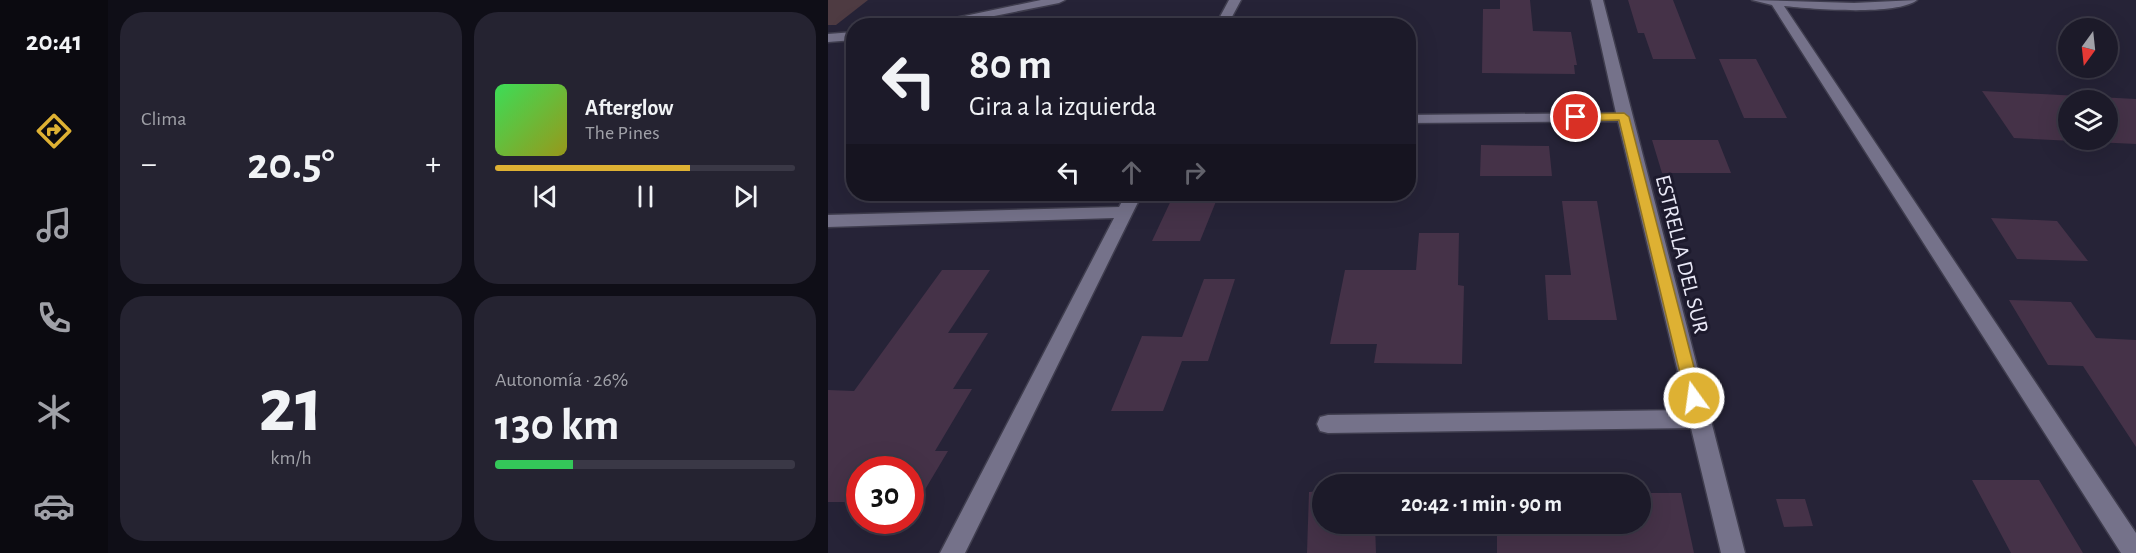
<!DOCTYPE html>
<html lang="es">
<meta charset="utf-8">
<style>
:root{--surface:#1c1a29;--page:#252331;--text:#f1f3f6;--muted:#a0a1a8;--line:#3a3846;--accent:#deb133}
body{margin:0;font-family:"Alegreya Sans",sans-serif;background:var(--page);color:var(--text);height:100vh;display:flex;flex-direction:column;font-size:22px;white-space:nowrap}
*{box-sizing:border-box;margin:0}
p{font-size:20px;color:var(--muted)}
.icon{flex:none;width:33px;height:33px;fill:none;stroke:currentColor;stroke-width:2;stroke-linecap:round;stroke-linejoin:round}
.map{position:relative;flex:1;overflow:hidden}
.details{display:flex;flex-direction:column;gap:12px;padding:12px;background:#0f0e17;width:720px}
.details>*{flex:none}
.banner{position:absolute;left:18px;top:18px;width:570px;height:183px;border-radius:24px;box-shadow:0 6px 24px #0002,0 0 0 2px var(--line);background:#1c1a29;color:var(--text);overflow:hidden}
.needle{width:39px;rotate:195deg}
.controls{position:absolute;left:1230px;top:18px;display:grid;gap:12px}
.controls a{display:grid;place-items:center;width:60px;height:60px;border-radius:50%;background:var(--surface);box-shadow:0 6px 24px #0002,0 0 0 2px var(--line);font-size:30px}
.speed{position:absolute;left:18px;top:456px;display:flex;gap:12px;font-size:30px;font-weight:700;text-align:center}
.speed>*{display:grid;place-content:center;width:78px;height:78px;border-radius:50%;background:var(--surface);box-shadow:0 6px 24px #0002,0 0 0 2px var(--line);line-height:1}
.speed .limit{border:9px solid #d22;background:#fff;color:#111}
.pin{position:absolute;display:grid;place-items:center;width:51px;height:51px;color:#fff;margin:-26px;border:3px solid #fff;border-radius:50%;box-shadow:0 2px 6px #0007}
.me{position:absolute;width:66px;margin:-33px;rotate:346deg;stroke-linejoin:round;filter:drop-shadow(0 0 4px #0008)}
.turn{display:flex;align-items:center;gap:21px;height:126px;padding:0 24px;font-size:27px}
.turn .icon{width:78px;height:78px;stroke-width:2.5}
.turn b{display:block;font-size:42px;line-height:51px}
.lanes{display:flex;align-items:center;height:57px;padding:0 24px;background:#0003;justify-content:center;gap:30px;direction:ltr}
.lanes .off{opacity:.35}
.big{font-size:45px;font-weight:600;line-height:1.1}
.details .tile{flex:1;display:flex;flex-direction:column;justify-content:center;gap:9px;min-width:0;padding:0 21px;border-radius:24px;background:var(--page)}
.details .dial{align-items:center;gap:0}
.dial b{font-size:78px;line-height:1}
.song{display:flex;align-items:center;gap:18px}
.cover{width:72px;height:72px;border-radius:9px;background:linear-gradient(135deg,hsl(130 70% 55%),hsl(60 70% 35%))}
.played{height:6px;border-radius:3px;background:linear-gradient(90deg,var(--accent) 65%,var(--line) 65%)}
.keys{display:flex;justify-content:space-around;direction:ltr}
.heat{display:flex;justify-content:space-between;align-items:center;font-size:33px;direction:ltr}
.charge{height:9px;border-radius:4px;background:linear-gradient(90deg,#34c759 26%,var(--line) 0)}
.details .tiles{flex:1;display:grid;gap:12px;grid-template-columns:repeat(2,1fr)}
.trip{position:absolute;left:484px;top:474px;width:339px;height:60px;border-radius:30px;background:var(--surface);box-shadow:0 6px 24px #0002,0 0 0 2px var(--line);font-weight:600;line-height:60px;text-align:center}
main{display:flex;flex:1;min-height:0}
.tabs{display:flex;flex-direction:column;width:108px;justify-content:space-around;align-items:center;background:#0b0a10;color:var(--muted)}
.tabs .icon{width:42px;height:42px}
.tabs .active{color:var(--accent)}
.tabs b{font-size:27px;color:var(--text)}
.map>svg:first-child{display:block}
.green{fill:#4e3b42}
.building{fill:#453248;fill-rule:evenodd}
.lines{fill:none;stroke-linecap:round;stroke-linejoin:round}
.minor-casing{stroke:#3f3d4e;stroke-width:3}
.minor{fill:#75728a;fill-rule:evenodd}
.route{fill:#deb133;stroke:#907321;stroke-width:1.5}
.labels{text-anchor:middle;stroke-width:6;stroke-linejoin:round;paint-order:stroke}
.street-label{font-size:22px;fill:#eae9f7;stroke:#1d1a2d}
</style>
<main>
<nav class="tabs">
<b>20:41</b>
<svg class="icon active" aria-label="directions" viewBox="0 0 24 24"><path d="M12 3l9 9-9 9-9-9zM9 14v-3h6M13 9l2 2-2 2"/></svg>
<svg class="icon" aria-label="music" viewBox="0 0 24 24"><path d="M9 18V5l10-2v13"/><circle cx="6" cy="18" r="3"/><circle cx="16" cy="16" r="3"/></svg>
<svg class="icon" aria-label="phone" viewBox="0 0 24 24"><path d="M5 4h4l2 5-3 2q2 4 5 5l2-3 5 2v4C11 20 4 13 5 4z"/></svg>
<svg class="icon" aria-label="climate" viewBox="0 0 24 24"><path d="M12 3v18M4 7l16 10M4 17L20 7"/></svg>
<svg class="icon" aria-label="car" viewBox="0 0 24 24"><path d="M5 17H2v-5l4-1 3-4h7l3 4 3 1v5h-3M9 17h6M6 11h13"/><circle cx="7" cy="17" r="2"/><circle cx="17" cy="17" r="2"/></svg>
</nav>
<section class="details">
<div class="tiles">
<div class="tile"><p>Clima</p>
<div class="heat"><a>−</a><b class="big">20.5°</b><a>+</a></div>
</div>
<div class="tile">
<div class="song"><i class="cover"></i><div><b>Afterglow</b><p>The Pines</p></div></div>
<div class="played"></div>
<div class="keys"><svg class="icon" aria-label="previous" viewBox="0 0 24 24"><path d="M18 5L8 12l10 7zM5 5v14"/></svg><svg class="icon" aria-label="pause" viewBox="0 0 24 24"><path d="M8 5v14M16 5v14"/></svg><svg class="icon" aria-label="next" viewBox="0 0 24 24"><path d="M6 5l10 7-10 7zM19 5v14"/></svg></div>
</div>
<div class="tile dial"><b>21</b><p>km/h</p></div>
<div class="tile"><p>Autonomía · 26%</p><b class="big">130 km</b><div class="charge"></div></div>
</div>
</section>
<div class="map">
<svg width="1308" height="553" viewBox="0 0 1308 553">
<rect width="100%" height="100%" fill="#262337"/>
<!-- green -->
<path class="green" d="M0,0H40L8,25H0Z"/>
<!-- building -->
<path class="building" d="M672,0H702L705,31L743,32L749,65H746L747,74L654,73L655,9H672Z
M800,0H845L868,59H825L816,33H810Z
M891,59H928L959,118H916Z
M1154,91L1308,99V144L1186,138ZM1240,100H1280V140H1240Z
M824,140H890L903,173H834Z
M653,145L721,146L724,176H652Z
M346,194H391L372,241H324Z
M734,201H769L789,320H720L717,275H743Z
M1163,218L1229,221L1260,261L1189,259Z
M591,233H631L630,285L636,286L634,364L546,363L549,344H502L517,270H588Z
M114,270H162L120,333H160L125,389H144L107,451H120L89,503H82V470H32V502H0V390L26,391Z
M376,279H407L380,361H354L335,411H283L314,336L354,337Z
M1181,300L1243,302L1268,338L1308,340V447L1255,366L1220,365Z
M1144,480H1211L1255,553H1183Z
M495,491V524H547L548,553H479L481,492Z
M813,493H853L866,553H669V524H813Z
M948,499H977L985,526L956,527Z"/>
<g class="lines">
<defs>
<path id="minor" d="M213,0H237L231,3L116,26H89Z
M401,0H413L399,26H387Z
M763,0H775L917,553H893L863,428L500,433L492,431L489,424L492,417L500,415L859,410L790,121L580,123V115L788,113Z
M924,0L1026,3L1089,0C1069,16 984,9 956,6L1308,533V553H1293L944,5Z
M26,32V40L0,42V34Z
M298,194H314L137,553H112L286,218L0,227V215L291,207Z"/>
</defs>
<!-- minor casing -->
<use href="#minor" class="minor-casing"/>
<!-- minor -->
<use href="#minor" class="minor"/>
</g>
<!-- route -->
<path class="route" d="M796,113L801,117L874,398L872,402H861L858,398L791,120L748,121L743,117L748,114Z"/>
<g class="labels">
<!-- street labels -->
<g class="street-label">
<text transform="translate(855 254) rotate(76)" y="8">ESTRELLA DEL SUR</text>
</g>
</g>
</svg>
<div class="controls">
<a><svg class="needle" viewBox="-14 -14 28 28"><path d="M0-13l5 13h-10z" fill="#e53935"/><path d="M0 13l5-13h-10z" fill="#a0a1a8"/></svg></a>
<a><svg class="icon" aria-label="layers" viewBox="0 0 24 24"><path d="M12 4l9 5-9 5-9-5zM3 14l9 5 9-5"/></svg></a>
</div>
<div class="speed"><div class="limit">30</div></div>
<div class="pin" style="left:748px;top:117px;background:#d93025"><svg class="icon" aria-label="arrive" viewBox="0 0 24 24"><path d="M6 21V4h12l-3 4 3 4H6"/></svg></div>
<svg class="me" style="left:866px;top:398px" viewBox="-20 -20 40 40"><circle r="17" fill="#deb133" stroke="#fff" stroke-width="3"/><path d="M0-11L8 9 0 5-8 9z" fill="#fff"/></svg>
<div class="trip">20:42 · 1 min · 90 m</div>
<div class="banner">
<div class="turn"><svg class="icon" aria-label="left" viewBox="0 0 24 24"><path d="M17 20v-9H6M10 6l-5 5 5 5"/></svg><div><b>80 m</b>Gira a la izquierda</div></div>
<div class="lanes"><svg class="icon" aria-label="left" viewBox="0 0 24 24"><path d="M17 20v-9H6M10 6l-5 5 5 5"/></svg><svg class="icon off" aria-label="ahead" viewBox="0 0 24 24"><path d="M12 20V5M6 11l6-6 6 6"/></svg><svg class="icon off" aria-label="right" viewBox="0 0 24 24"><path d="M7 20v-9h11M14 6l5 5-5 5"/></svg></div>
</div>
</div>
</main>
